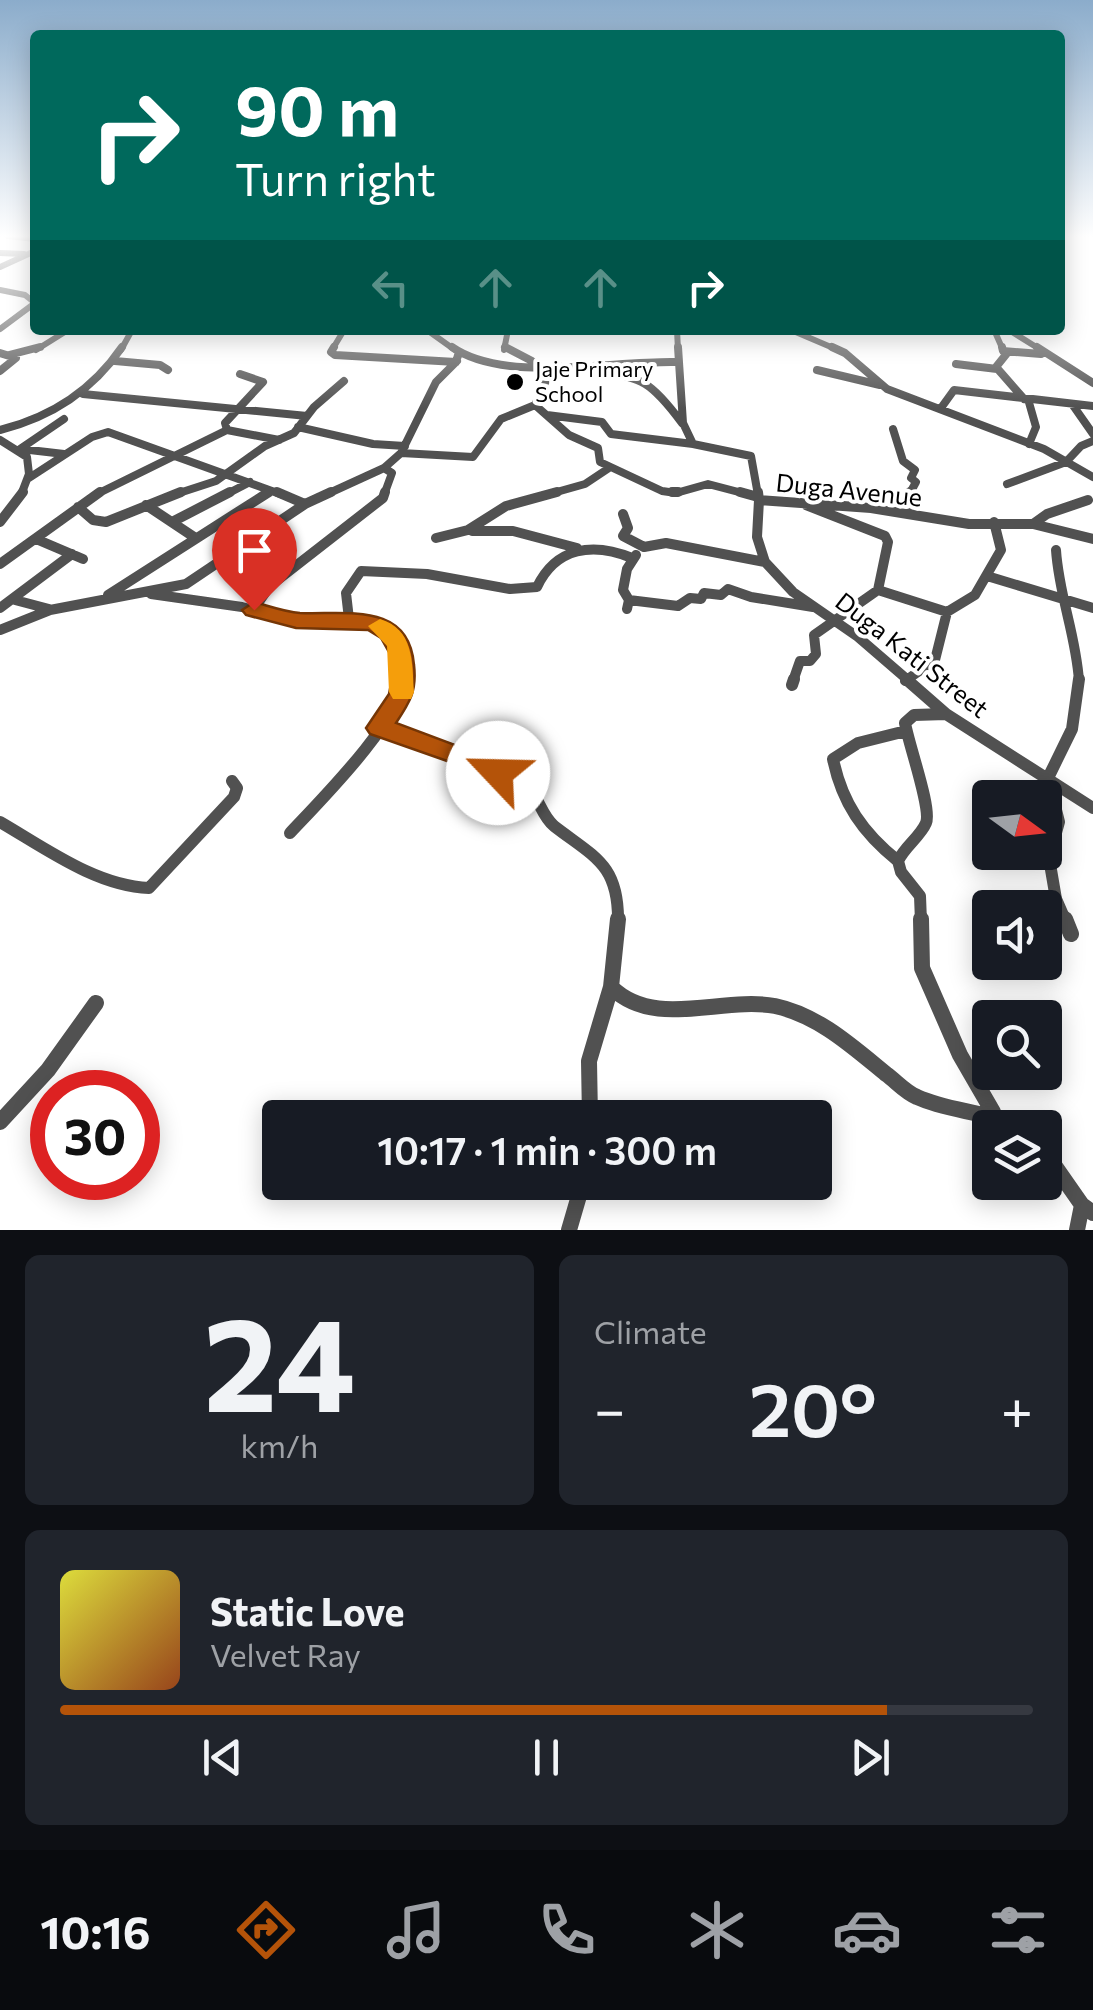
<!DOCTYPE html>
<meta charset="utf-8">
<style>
:root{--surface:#171b24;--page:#20242c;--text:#f1f3f6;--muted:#9ea1a6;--line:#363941;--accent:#b45309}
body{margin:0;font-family:Commissioner,sans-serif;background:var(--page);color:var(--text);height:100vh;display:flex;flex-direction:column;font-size:38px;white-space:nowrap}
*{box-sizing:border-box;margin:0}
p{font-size:32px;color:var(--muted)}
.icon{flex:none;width:55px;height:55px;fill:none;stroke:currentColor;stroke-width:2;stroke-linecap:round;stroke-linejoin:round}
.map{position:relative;height:1230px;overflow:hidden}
.panel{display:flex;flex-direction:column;gap:25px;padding:25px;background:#0d0f14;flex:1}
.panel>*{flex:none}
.hud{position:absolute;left:30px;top:30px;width:1035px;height:305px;border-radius:10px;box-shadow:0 5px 25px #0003;background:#00695c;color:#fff;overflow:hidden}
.needle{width:65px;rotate:105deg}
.buttons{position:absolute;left:972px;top:780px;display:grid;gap:20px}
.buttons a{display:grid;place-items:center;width:90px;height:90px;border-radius:10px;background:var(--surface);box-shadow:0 5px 25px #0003;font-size:50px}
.speed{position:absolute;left:30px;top:1070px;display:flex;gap:20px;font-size:50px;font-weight:700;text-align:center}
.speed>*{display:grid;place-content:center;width:130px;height:130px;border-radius:50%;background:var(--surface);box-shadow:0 5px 25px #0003;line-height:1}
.speed .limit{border:15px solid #d22;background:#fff;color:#111}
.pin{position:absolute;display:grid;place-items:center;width:85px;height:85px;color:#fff;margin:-102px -42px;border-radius:50% 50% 50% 0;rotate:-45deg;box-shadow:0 0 10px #0007}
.pin .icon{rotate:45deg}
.me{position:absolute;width:110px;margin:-55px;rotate:294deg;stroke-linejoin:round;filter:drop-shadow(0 0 8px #0008)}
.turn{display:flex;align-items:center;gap:35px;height:210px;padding:0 40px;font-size:45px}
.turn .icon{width:130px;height:130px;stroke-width:2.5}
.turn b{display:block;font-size:70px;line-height:85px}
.lanes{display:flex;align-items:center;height:95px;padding:0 40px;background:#0003;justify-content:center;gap:50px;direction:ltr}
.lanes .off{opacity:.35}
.big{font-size:75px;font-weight:600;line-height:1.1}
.panel .tile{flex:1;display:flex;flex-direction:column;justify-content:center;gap:15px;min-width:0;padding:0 35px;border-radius:15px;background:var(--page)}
.panel .dial{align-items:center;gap:0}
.dial b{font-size:130px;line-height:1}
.song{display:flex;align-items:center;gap:30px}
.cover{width:120px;height:120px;border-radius:15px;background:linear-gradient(135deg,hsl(60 70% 55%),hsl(20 70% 35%))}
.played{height:10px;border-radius:5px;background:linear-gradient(90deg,var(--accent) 85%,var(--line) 85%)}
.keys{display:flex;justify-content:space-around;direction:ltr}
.heat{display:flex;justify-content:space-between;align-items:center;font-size:55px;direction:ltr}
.panel .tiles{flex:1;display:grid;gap:25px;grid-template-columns:1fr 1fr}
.tile:last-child{grid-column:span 2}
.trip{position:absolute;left:262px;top:1100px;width:570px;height:100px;border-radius:10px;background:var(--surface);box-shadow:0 5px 25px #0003;font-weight:600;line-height:100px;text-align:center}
.dock{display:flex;height:160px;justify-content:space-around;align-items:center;background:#090b0e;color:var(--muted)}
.dock .icon{width:70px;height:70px}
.dock .on{color:var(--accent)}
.dock b{font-size:45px;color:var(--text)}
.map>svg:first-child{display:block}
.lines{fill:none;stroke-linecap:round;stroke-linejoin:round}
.street-far4{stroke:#515151;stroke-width:6}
.street-far3{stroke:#515151;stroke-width:8}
.street-far2{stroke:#515151;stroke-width:10}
.street-far1{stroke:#515151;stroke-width:12}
.street{stroke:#515151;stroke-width:16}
.route{fill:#b45309;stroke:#753606;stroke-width:2.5}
.slow{fill:#f59e0b}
.poi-dot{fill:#000;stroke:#fff;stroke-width:4}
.labels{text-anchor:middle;stroke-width:8;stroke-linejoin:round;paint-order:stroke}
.far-poi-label{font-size:22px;fill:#000;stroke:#fff;text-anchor:start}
.street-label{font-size:25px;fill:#000;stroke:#fff}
</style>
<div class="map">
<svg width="1093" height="1230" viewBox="0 0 1093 1230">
<rect width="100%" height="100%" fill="#fff"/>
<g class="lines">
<!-- street-far4 -->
<path class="street-far4" d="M8,236L35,239
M0,253L24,254
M0,267L35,251
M0,290L25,295L35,303
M0,329L35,303
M427,330L455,350
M677,330L678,350
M791,330L838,350
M987,330L995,332L1003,350
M1009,330L1041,350
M36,350L68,330
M121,350L132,330
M332,350L344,330
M504,350L508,330"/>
<!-- street-far3 -->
<path class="street-far3" d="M334,347L331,352L335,355L456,362L459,352
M452,347C505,384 613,360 677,362
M505,347L532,361
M678,347L683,423L693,444L751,456L758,495
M832,347L845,353L887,389L1044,449L1093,477
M1002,347L1003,351L1041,354
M1037,347L1093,383
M1008,352L996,367L1024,399
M0,353L16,358L0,371
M9,355L40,347
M115,361L160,365L168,370
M956,364L997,369
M561,367L548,376L535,405L569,435L598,448L600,462L662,491L676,493L708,484L750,495
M581,368C639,379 645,373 682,423
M817,370L880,385
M83,394L307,416
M1028,399L1036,427L1029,444
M1072,404L1093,434
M941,408L954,390L1093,406
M547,415L602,422L611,434L693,444
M298,427L373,444L405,446
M893,429L903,461L915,470L911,478L916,482L909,495
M0,430C52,417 92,391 122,347
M227,430L225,423L263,382L240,374
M0,440L27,457L29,474L21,495
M20,449L64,419
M21,449L64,454
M401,453L436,382L457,361
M384,468L392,473L384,495
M29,478L92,437L108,432L283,495
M1007,484L1066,462L1081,446L1093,441
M95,495L227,430L279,440
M173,495L216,481L265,446L294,433L314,407L344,381
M225,495L250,482
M265,495L271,491
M325,495L384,468L401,453L473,457L501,419L535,405
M546,495L585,484L609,468"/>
<!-- street-far2 -->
<path class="street-far2" d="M277,492L305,504
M672,492H678
M740,492L758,497
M758,492L759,500L871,508L969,524H1033L1093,539
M910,492L904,503L913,514
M759,500L757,537L765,562L793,592L858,637L909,681
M146,505L194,537
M78,507L93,520L106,522L181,492
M623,514L628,528L623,536L644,547L666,543L765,562
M0,522L23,492
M172,522L230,492
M1033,524L1047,514L1088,500
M472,531H513L577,548
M436,538L468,530L506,506L557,492
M36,539L83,559
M1056,550C1059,596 1076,635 1079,681
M0,564L100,492
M987,576L1093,608
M878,590L947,612L975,595L1001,550L994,522
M151,594L242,607L296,621L349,619L375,623L398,644L404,681
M108,595L269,492
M15,600L49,609
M629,600L678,606L690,598L701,599L704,593L721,595L728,589L751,597L813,607
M0,608L72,554
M254,609L270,586L383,498L385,492
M627,609L629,600L623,590L627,569L636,555
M349,619L346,593L361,571L427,574L510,589L537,587C556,547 593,542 632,558
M0,630L50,610L186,584L305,504L331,492
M793,681L800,661H810L816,654L814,635L878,590L888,542L885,536L806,505
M905,681L935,660L947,612"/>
<!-- street-far1 -->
<path class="street-far1" d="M906,679L946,714L1093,808
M792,685L794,679
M379,727C421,741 496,757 528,788C540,799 541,815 554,826C594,857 619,864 618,922
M0,822C45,848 96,886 149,888L234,797L237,788L232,781
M290,833C318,803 404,717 403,679
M898,861C863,833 842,803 833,759L858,743L906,731
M921,922L920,896L901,872L898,861C905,846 920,837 926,823C932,809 909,746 905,723L914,715L946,714
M1066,922L1056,899L1049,858L1059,822L1048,778L1072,729L1079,679"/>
<!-- street -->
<path class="street" d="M618,919L611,987C655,1030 721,996 775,1006C818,1015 853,1047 886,1074C896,1081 905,1092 917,1097C950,1112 987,1111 1020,1128
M921,919L922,968L960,1055L993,1112
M1065,919L1071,934
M590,1118L589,1061L611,987
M0,1122L48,1070L96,1003
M1045,1152L1082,1205L1093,1213
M569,1230L583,1182
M1077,1230L1082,1205"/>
</g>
<!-- sky -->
<linearGradient id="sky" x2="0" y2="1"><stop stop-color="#8baccb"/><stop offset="0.58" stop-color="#fff"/><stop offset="1" stop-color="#fff" stop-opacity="0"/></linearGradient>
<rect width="1093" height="408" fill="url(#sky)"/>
<!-- route -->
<path class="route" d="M254,602C269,606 285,612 300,613C345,615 409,601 414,665C417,691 410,702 396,723L508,765L512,773L508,781L498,784L489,781L450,762L370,734L366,728L389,694L391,684L390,654L381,638L368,630L296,628L246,615L242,610Z"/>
<!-- slow -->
<path class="slow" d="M380,619C414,629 412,662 414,692L411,699H393L389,692L387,646L368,626Z"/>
<!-- markers -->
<circle class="poi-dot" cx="515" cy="382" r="10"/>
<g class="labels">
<!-- far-poi labels -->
<g class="far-poi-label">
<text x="535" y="377">Jaje Primary<tspan x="535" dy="25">School</tspan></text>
</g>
<!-- street labels -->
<g class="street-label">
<text transform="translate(849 490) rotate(6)" y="9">Duga Avenue</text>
<text transform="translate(912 655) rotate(38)" y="9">Duga Kati Street</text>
</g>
</g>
</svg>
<div class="buttons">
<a><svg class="needle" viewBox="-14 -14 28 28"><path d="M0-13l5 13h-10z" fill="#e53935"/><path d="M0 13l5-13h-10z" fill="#9ea1a6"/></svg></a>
<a><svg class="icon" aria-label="sound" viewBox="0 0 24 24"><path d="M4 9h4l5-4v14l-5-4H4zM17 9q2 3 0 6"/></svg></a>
<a><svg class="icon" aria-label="search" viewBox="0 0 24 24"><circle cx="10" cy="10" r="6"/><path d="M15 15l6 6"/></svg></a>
<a><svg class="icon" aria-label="layers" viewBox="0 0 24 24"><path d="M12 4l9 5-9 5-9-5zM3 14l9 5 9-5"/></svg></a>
</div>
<div class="speed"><div class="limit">30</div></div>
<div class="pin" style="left:254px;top:610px;background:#d93025"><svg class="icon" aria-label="arrive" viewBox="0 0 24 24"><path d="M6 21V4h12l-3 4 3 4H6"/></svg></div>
<svg class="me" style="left:498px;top:773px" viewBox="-20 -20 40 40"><circle r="19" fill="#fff"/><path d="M0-13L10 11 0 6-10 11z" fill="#b45309"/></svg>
<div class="trip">10:17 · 1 min · 300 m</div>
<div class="hud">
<div class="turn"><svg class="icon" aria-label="right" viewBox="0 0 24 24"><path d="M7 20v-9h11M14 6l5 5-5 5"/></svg><div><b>90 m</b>Turn right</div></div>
<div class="lanes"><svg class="icon off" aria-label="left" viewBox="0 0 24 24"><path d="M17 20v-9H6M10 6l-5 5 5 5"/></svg><svg class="icon off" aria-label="ahead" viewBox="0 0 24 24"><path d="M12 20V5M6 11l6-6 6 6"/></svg><svg class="icon off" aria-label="ahead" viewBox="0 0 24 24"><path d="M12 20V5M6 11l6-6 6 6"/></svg><svg class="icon" aria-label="right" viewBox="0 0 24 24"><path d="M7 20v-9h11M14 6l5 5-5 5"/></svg></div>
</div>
</div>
<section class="panel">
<div class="tiles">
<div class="tile dial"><b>24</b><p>km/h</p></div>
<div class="tile"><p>Climate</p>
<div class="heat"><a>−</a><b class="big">20°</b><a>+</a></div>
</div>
<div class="tile">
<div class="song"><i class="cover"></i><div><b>Static Love</b><p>Velvet Ray</p></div></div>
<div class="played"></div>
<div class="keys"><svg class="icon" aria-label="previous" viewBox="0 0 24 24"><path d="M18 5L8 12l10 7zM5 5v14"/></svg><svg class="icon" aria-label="pause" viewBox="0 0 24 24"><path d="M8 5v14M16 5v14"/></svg><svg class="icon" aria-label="next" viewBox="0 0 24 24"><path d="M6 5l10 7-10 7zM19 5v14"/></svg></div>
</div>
</div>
</section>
<nav class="dock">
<b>10:16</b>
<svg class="icon on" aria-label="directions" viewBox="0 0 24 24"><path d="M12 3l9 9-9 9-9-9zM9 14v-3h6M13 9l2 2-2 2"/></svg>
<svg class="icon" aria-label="music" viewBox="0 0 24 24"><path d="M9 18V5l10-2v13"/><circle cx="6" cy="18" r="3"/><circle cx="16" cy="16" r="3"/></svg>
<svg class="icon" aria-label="phone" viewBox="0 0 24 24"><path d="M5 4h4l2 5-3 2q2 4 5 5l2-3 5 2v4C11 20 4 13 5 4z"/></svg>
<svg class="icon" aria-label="climate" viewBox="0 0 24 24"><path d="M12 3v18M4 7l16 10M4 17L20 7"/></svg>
<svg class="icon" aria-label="car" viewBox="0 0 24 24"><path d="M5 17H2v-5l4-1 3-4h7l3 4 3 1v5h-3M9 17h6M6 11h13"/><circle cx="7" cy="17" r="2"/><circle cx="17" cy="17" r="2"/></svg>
<svg class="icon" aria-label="filters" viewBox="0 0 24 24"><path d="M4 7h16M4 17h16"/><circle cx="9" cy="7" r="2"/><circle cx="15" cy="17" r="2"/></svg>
</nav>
